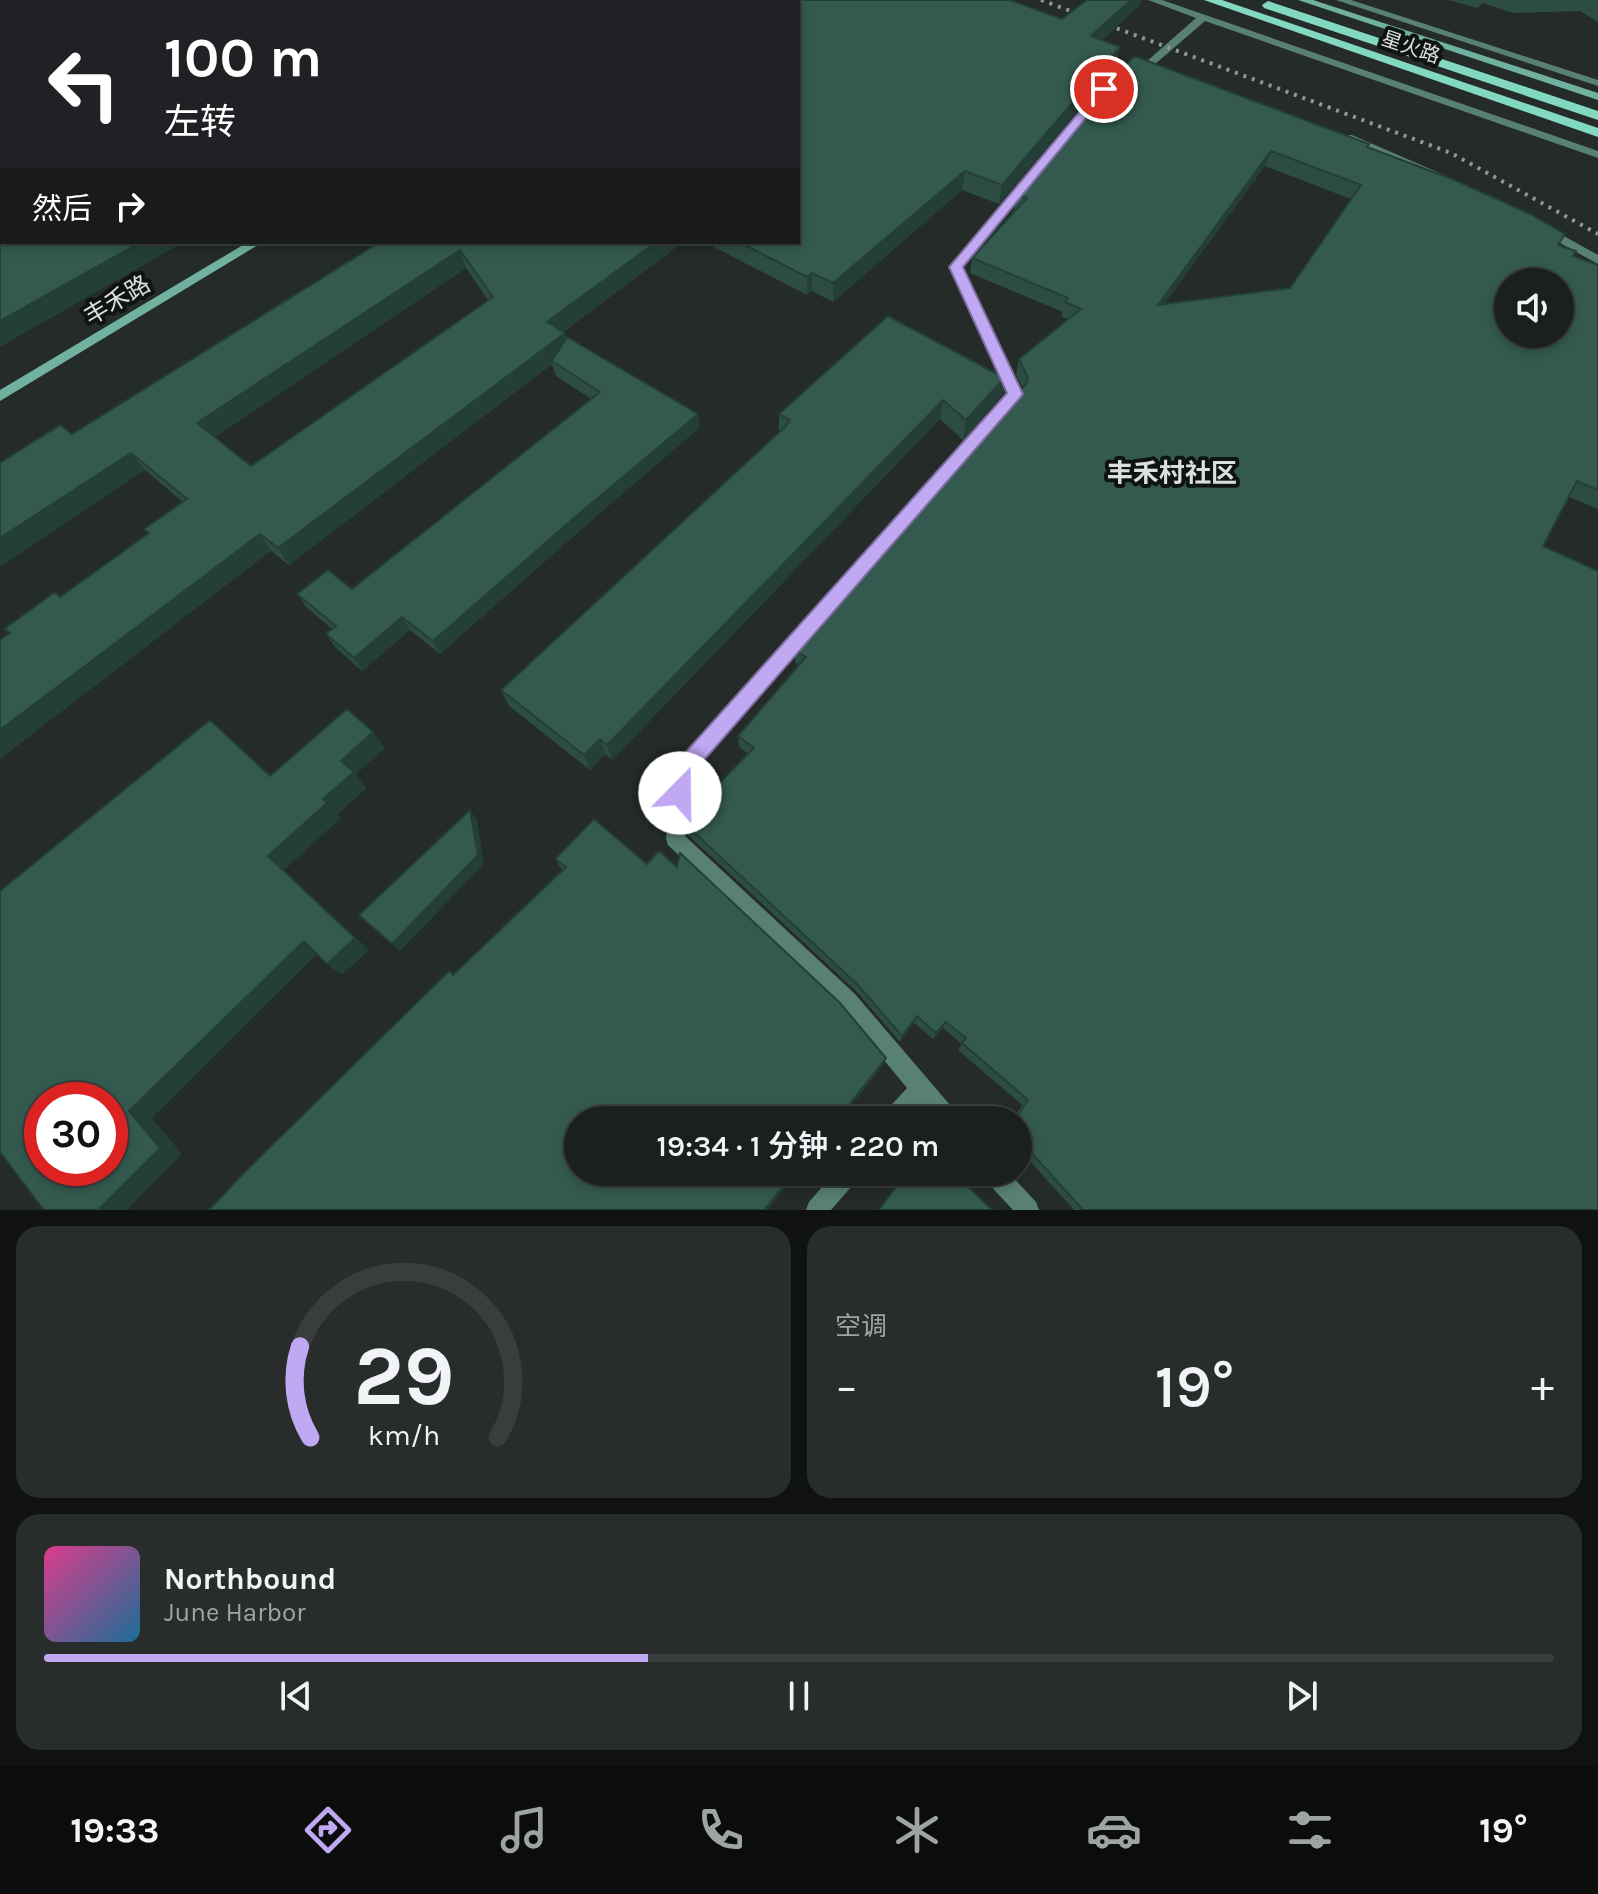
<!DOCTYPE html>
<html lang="zh">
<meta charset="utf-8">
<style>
:root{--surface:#1b201f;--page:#282d2c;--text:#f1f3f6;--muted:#a0a3a4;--line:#393e3d;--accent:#c1a8f3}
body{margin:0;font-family:Karla,"Noto Sans SC",sans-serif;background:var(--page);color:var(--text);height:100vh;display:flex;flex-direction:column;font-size:30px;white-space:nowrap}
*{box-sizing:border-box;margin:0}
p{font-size:26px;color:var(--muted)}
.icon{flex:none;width:44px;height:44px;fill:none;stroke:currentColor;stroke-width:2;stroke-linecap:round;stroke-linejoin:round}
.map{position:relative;height:1210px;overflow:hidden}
.details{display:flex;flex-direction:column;gap:16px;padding:16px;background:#0f1211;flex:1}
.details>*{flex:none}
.top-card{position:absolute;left:0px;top:0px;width:800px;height:244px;box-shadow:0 4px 12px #0003,0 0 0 2px var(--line);background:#202124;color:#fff;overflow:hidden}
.controls{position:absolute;left:1494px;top:268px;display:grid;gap:16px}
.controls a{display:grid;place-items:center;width:80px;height:80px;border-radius:50%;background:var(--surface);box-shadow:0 4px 12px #0003,0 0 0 2px var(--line);font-size:40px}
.speed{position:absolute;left:24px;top:1082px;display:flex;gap:16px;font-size:40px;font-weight:700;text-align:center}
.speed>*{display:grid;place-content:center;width:104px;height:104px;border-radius:50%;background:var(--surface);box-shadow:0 4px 12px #0003,0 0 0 2px var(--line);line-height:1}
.speed .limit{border:12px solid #d22;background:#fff;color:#111}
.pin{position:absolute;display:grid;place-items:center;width:68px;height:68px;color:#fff;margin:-34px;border:4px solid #fff;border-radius:50%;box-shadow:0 2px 8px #0007}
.me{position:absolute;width:88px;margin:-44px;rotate:22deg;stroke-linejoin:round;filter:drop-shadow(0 0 6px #0008)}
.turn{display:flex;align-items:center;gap:28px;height:168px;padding:0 32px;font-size:36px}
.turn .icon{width:104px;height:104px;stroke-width:2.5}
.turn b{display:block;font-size:56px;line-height:68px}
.then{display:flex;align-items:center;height:76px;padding:0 32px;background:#0003;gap:16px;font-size:30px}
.big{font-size:60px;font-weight:600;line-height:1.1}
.details .widget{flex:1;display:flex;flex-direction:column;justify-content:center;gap:12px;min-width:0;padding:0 28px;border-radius:24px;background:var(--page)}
.details .dial{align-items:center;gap:0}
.dial svg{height:208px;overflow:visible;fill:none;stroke:var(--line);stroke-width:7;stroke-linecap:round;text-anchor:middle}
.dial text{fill:var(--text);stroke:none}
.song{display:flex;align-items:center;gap:24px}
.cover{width:96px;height:96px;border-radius:12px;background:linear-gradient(135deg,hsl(330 70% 55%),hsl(200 70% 35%))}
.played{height:8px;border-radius:4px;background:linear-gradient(90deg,var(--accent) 40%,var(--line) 40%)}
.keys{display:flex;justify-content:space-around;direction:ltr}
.heat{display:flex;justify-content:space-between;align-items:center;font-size:44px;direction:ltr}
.details .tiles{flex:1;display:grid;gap:16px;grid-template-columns:1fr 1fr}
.widget:last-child{grid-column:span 2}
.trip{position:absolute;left:564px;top:1106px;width:468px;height:80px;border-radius:40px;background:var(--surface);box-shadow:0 4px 12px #0003,0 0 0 2px var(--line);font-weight:600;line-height:80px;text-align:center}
.tab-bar{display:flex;height:128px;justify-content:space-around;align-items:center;background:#0b0d0c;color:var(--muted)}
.tab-bar .icon{width:56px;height:56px}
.tab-bar .on{color:var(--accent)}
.tab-bar b{font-size:36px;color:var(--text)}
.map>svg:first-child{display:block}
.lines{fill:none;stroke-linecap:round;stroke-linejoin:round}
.street{fill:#588074;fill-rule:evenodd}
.secondary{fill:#70b29f;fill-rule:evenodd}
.primary{fill:#82d8c0;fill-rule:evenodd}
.rail{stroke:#919795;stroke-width:4;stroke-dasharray:3 6;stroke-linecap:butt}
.wall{fill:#2d4d44;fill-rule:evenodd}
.shaded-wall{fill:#243f37}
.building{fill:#345a4f;stroke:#243f37;stroke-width:2;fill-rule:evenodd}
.route{fill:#c1a8f3;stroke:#7d6d9e;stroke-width:2}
.labels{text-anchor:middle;stroke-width:8;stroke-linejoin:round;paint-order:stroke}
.far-street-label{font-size:20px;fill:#dbe0de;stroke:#0f1311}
.street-label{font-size:24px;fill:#dbe0de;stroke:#0f1311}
.neighbourhood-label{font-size:26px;font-weight:bold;fill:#dbe0de;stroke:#0f1311}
</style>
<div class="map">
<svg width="1598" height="1210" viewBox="0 0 1598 1210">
<rect width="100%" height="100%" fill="#242b29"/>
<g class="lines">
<!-- street -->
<path class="street" d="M1148,0H1162L1598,151V158L1205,21L1154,65L1126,70L962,267L1022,394L692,774L685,836L855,994L956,1112L959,1120H934L921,1104L907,1120H882L885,1112L907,1088L841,1008L668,845L666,839L674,771L1008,393L950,267L1119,65L1146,62L1196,18Z
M1336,0H1351L1598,80V86Z
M1344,135H1352L1444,175L1434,177L1344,139Z
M1544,225L1598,255V264L1540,232L1538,229Z
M835,1172H860L857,1180L831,1210H806L809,1202Z
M982,1172H1008L1036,1202L1039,1210H1013L985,1180Z"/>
<!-- secondary -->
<path class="secondary" d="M1298,0H1313L1598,93V100Z
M248,242H263L0,401V390Z"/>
<!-- primary -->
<path class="primary" d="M1204,0H1222L1598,128V137Z
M1268,1L1598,111V120L1264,8L1262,5Z"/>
<!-- rail -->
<path class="rail" d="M1041,0L1451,153L1598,234"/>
</g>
<!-- wall -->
<path class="wall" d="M1087,0H1141L1140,5L1102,40L1120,47L1115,65L999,204L962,190L833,302L812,291L807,295L704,242H798L1062,19Z
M1448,0H1598V22L1580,11L1513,13L1482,3L1478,8Z
M1132,58L1367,147L1558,245L1573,256L1598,265V509L1569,497L1543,546L1598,1210H1074L1018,1148V1120H1013L1022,1105L958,1050L962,1044L943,1028L933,1039L914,1023L900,1042L857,992L688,835L686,825L748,754L739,747L738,736L799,665L795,662V650L1023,388L1016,374L1019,359L1068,319L1061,316L1063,312L970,273L972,258L1016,210L1014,209L1017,194ZM1265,166L1351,199L1290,288L1164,304Z
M380,242H683L563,332L566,338L698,414L699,428L578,532L440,654L410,630L362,671L335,647L326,634L332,629L307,608L297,594L352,589L591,399L556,376L552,364L289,565L271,551L60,597L148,534L144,529L183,502L145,470L72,434ZM466,268L488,300L251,466L215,437Z
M1009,373L1004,392L963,440L940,419L612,760L605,754L590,770L509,706L501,690L779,432V414L997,374Z
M594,819L647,864L659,851L677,867L680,853L840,1003L886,1058L884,1064L839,1120H578V1172H798L767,1210H209L245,1172L449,971L453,975L562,870L555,859Z"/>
<!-- shaded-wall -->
<path class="shaded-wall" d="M557,0H591L587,2H553Z
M1131,0H1141L1140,5L1087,55L1091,36Z
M1120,47L1115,65L999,204L1002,185Z
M1271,151L1265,166L1153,320L1158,305Z
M965,171L962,190L833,302V283Z
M141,242H184L0,347V321Z
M656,242H683L552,340L547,322Z
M460,250L466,268L209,441L197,423Z
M812,273V291L807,295V277Z
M565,333L570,351L552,361V364L289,565L278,548Z
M1009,373L1004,392L963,440L966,420Z
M943,400L940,419L612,760L607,745Z
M698,414L699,428L578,532L440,654L433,641L574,518Z
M131,453L145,470L0,567V538Z
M260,534L271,551L0,759V730Z
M402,617L410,630L362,671L354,658Z
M373,732L385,748L356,774L367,788L338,814L341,818L284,870L369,950L342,975L327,964L268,856L323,799L341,761Z
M600,739L605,754L590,770L584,755Z
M470,810L477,820L484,864L400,951L392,944Z
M304,941L319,952L152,1118L182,1154L127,1210H98L129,1111Z
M917,1016L914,1023L900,1042L902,1036Z
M946,1022L943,1028L933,1039L936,1033Z
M886,1058L884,1064L839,1120H837Z
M795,1172H798L772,1204L767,1210H764Z"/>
<!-- building -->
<path class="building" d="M0,0H121L124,2H2V86L0,84Z
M143,0H557L553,2H139Z
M718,0H1010L1062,19L1087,0H1131L1091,36L1120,47L1002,185L965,171L833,283L812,273L807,277L739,242H798V2H715Z
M1137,57L1369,144L1367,147L1452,179L1530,214L1565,234L1558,245L1576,251L1573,256L1598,265V490L1577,481L1543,546L1598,571V1210H1083L1018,1138V1120H1015L1028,1100L962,1043L966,1038L946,1022L936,1033L917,1016L902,1036L858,985L686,825L688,815L754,748L738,736L806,657L795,650L1026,384L1028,378L1019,359L1081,309L1065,302L1068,298L972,258L1027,198L1017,194L1132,58ZM1271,151L1361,185L1290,288L1158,305ZM1508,282H1560V334H1508Z
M2,180V242H141L0,321V181Z
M380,242H656L547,322L565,333L278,548L260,534L0,730V640L10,633L4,629L55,592L60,597L149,533L144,529L187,499L131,453L0,538V463L60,425L72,434ZM460,250L493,297L251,466L197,423Z
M888,316L997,374L1006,366L1009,373L966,420L943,400L607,745L600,739L584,755L501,690L786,426L790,420L779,414Z
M567,337L698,414L574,518L433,641L402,617L354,658L326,634L336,626L297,594L328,570L352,589L600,392L552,361Z
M347,709L373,732L341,761L354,772L323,799L327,803L268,856L355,938L327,964L304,941L129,1111L160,1148L98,1210H44L0,1152V891L210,720L270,776ZM42,1100H110V1168H42Z
M470,810L478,855L392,944L359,915Z
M594,819L647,864L659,851L677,867L680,853L840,1003L886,1058L837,1120H578V1172H795L764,1210H209L245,1172L449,971L453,975L566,867L555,859Z
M907,1172H953L992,1210H879Z"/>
<!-- route -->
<path class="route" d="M1100,87L1110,89L963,267L1023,394L1020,398L692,774L687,800H673L670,793L675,764L1007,393L949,267Z"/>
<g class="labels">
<!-- far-street labels -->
<g class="far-street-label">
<text transform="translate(1411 47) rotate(19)" y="7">星火路</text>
</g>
<!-- street labels -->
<g class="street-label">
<text transform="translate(117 300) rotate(-31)" y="8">丰禾路</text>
</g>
<!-- neighbourhood labels -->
<g class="neighbourhood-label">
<text x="1172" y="482">丰禾村社区</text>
</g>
</g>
</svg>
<div class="controls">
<a><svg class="icon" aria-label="sound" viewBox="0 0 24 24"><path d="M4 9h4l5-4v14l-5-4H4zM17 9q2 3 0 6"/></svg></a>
</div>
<div class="speed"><div class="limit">30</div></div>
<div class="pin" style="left:1104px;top:89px;background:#d93025"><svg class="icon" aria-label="arrive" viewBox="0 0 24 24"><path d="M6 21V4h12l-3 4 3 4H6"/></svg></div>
<svg class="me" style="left:680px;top:793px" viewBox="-20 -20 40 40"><circle r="19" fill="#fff"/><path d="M0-13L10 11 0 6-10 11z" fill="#c1a8f3"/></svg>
<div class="trip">19:34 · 1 分钟 · 220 m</div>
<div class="top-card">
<div class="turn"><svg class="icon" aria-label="left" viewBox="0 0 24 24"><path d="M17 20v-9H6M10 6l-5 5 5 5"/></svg><div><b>100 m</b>左转</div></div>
<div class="then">然后<svg class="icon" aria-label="right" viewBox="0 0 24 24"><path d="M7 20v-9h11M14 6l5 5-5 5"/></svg></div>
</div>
</div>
<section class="details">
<div class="tiles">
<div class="widget dial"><svg viewBox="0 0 100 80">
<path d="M14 69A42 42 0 1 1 86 69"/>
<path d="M14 69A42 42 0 0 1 10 34" stroke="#c1a8f3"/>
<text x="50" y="56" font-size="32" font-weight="700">29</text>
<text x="50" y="72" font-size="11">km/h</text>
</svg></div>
<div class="widget"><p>空调</p>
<div class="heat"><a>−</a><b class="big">19°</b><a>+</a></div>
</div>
<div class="widget">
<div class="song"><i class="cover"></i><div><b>Northbound</b><p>June Harbor</p></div></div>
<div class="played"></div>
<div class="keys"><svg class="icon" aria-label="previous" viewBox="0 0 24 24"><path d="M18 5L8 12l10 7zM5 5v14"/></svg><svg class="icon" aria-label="pause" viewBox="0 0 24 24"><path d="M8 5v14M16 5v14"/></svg><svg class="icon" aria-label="next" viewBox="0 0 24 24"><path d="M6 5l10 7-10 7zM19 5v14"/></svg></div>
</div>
</div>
</section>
<nav class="tab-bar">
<b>19:33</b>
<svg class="icon on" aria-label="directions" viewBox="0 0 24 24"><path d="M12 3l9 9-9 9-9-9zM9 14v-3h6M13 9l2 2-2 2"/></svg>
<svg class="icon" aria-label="music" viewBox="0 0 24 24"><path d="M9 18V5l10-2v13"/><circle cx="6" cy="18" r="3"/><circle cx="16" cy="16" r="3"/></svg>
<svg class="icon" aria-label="phone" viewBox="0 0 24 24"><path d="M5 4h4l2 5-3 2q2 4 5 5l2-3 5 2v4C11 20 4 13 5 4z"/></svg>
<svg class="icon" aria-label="climate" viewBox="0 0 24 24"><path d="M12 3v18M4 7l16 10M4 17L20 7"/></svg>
<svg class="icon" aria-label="car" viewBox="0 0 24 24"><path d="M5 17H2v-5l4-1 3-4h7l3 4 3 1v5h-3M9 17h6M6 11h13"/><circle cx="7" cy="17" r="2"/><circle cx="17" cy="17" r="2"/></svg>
<svg class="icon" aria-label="filters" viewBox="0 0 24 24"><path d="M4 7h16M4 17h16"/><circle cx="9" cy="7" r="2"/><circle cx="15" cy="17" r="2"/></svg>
<b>19°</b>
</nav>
